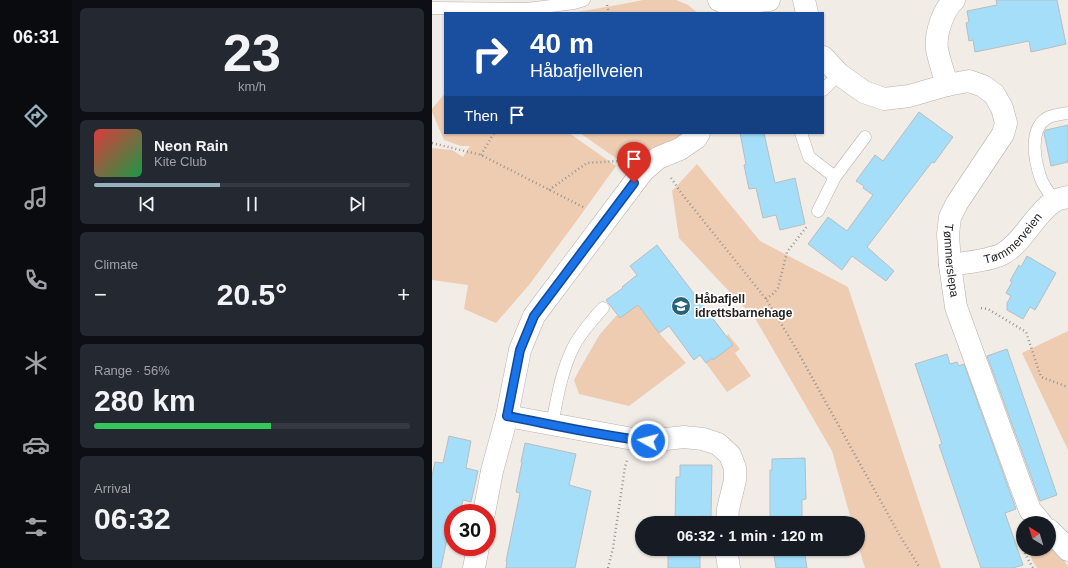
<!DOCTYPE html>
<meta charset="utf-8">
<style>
:root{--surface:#171b24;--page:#242831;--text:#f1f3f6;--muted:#9ea1a6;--line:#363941;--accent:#96b2bf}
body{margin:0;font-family:Arial,sans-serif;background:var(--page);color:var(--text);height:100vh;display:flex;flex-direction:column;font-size:15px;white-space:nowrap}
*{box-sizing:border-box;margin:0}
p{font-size:13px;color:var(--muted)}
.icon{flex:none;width:22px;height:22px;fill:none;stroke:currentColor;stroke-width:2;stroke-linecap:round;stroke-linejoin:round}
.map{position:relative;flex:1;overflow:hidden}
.details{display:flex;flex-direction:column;gap:8px;padding:8px;background:#0d0f14;width:360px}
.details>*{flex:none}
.hud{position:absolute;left:12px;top:12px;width:380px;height:122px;border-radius:0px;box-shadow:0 1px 3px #0004;background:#1a4fa0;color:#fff;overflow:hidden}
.needle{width:26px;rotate:322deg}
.buttons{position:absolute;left:584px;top:516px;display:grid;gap:8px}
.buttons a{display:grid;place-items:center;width:40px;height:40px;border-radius:50%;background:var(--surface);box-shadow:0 1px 3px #0004;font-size:20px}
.speed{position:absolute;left:12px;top:504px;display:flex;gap:8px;font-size:20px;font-weight:700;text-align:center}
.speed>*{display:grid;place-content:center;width:52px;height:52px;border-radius:50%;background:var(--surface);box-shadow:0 1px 3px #0004;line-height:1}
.speed .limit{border:6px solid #d22;background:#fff;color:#111}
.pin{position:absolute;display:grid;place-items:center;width:34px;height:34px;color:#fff;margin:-41px -17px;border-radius:50% 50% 50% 0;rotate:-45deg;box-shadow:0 0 4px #0007}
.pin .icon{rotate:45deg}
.me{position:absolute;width:44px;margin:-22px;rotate:277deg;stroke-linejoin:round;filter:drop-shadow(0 0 3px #0008)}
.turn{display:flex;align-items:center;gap:14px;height:84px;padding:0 20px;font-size:18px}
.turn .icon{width:52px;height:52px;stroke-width:2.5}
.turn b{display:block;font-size:28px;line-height:34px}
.then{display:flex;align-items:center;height:38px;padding:0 20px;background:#0003;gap:8px;font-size:15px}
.big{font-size:30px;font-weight:800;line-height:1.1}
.details .tile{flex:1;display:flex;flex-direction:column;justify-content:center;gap:6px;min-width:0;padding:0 14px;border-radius:6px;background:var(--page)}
.details .dial{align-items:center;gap:0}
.dial b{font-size:52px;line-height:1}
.song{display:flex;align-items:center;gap:12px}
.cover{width:48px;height:48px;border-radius:6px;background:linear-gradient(135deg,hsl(0 70% 55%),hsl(140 70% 35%))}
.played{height:4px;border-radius:2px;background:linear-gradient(90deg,var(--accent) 40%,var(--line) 40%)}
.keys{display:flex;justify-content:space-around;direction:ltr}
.heat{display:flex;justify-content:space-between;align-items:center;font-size:22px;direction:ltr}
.charge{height:6px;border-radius:3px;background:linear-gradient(90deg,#34c759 56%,var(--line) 0)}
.trip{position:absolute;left:203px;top:516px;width:230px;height:40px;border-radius:20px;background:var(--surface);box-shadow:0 1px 3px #0004;font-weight:800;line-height:40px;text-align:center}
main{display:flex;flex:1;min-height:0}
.tabs{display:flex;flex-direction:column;width:72px;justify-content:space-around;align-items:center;background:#090b0e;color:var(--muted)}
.tabs .icon{width:28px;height:28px}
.tabs .active{color:var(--accent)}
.tabs b{font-size:18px;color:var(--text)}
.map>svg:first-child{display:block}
.green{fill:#eeccb1}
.building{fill:#a5def8;stroke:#b7bec2}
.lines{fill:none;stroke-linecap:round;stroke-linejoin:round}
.lane-casing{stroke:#b8b1ad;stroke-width:13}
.street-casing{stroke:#b8b1ad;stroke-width:23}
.secondary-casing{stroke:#b8b1ad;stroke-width:23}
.path{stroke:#9a9591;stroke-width:2.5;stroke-dasharray:1 3;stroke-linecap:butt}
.lane{stroke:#fff;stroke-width:12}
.street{stroke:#fff;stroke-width:22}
.secondary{stroke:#fff;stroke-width:22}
.route-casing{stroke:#114b97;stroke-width:10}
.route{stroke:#1a73e8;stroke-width:7}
.labels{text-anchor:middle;stroke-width:3.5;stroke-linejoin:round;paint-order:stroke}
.street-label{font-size:12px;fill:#221f1d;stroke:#fff}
.poi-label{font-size:12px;font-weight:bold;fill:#221f1d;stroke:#fff;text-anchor:start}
</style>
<main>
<nav class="tabs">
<b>06:31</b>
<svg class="icon active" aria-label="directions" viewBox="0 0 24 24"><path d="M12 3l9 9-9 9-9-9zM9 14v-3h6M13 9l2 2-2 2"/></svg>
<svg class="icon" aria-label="music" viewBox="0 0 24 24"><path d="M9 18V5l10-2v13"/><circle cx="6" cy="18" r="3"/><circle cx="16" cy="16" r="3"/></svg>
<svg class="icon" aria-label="phone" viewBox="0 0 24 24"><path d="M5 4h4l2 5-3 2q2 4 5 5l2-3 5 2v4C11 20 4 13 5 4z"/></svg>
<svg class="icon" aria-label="climate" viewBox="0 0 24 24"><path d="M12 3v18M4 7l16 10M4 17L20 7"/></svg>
<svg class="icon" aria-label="car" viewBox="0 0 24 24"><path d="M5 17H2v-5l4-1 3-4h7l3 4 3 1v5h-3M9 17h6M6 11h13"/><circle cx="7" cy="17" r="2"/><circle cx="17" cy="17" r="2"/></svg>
<svg class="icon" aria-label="filters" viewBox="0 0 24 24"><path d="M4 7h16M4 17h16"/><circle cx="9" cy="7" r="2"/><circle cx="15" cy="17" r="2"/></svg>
</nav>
<section class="details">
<div class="tile dial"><b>23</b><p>km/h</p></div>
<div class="tile">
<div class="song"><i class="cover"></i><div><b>Neon Rain</b><p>Kite Club</p></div></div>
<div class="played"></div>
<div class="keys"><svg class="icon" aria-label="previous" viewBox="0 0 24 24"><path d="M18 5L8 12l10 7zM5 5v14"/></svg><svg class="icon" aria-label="pause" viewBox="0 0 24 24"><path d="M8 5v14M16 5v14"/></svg><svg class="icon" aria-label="next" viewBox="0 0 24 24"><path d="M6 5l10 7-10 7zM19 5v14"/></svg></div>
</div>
<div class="tile"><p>Climate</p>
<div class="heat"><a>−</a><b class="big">20.5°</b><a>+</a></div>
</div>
<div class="tile"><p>Range · 56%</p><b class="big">280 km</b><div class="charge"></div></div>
<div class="tile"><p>Arrival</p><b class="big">06:32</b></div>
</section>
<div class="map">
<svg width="636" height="568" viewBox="0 0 636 568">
<rect width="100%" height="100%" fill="#f2ece7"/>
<!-- green -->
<path class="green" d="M211,0H244L256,5L266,13H130H139L191,4Z
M13,93V133H137L184,166L143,223L97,285L64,323L32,309L36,285L0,280V148L20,150L31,157L38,146H29L12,140L0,112V109Z
M148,133H252L242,142L205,162L185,159Z
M265,164L328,241L416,287L509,568H433L426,545V523H420L400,451L324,320L247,238L240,191Z
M204,303L227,333L254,363L197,406L147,394L142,380L150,365L168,334L185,315L188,318L199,310Z
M636,331V450L590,353Z
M296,334L308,349L303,353L319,376L295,392L274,363L280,358L281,360Z
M617,546L621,547L636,566V568H605L600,560L597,549H617Z"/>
<!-- building -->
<path class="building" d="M564,0H625L634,44L599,52L597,41L543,52L541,40L537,41L534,23L537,22L535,11L565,5Z
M487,112L521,137L502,163L500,162L435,247L462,271L454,281L420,256L410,270L376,244L396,217L415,231L441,195L431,188L432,186L424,181L443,155L451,161Z
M636,125V162L619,166L612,133L614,130Z
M308,133H332L343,183L363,178L373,224L348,230L344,215L331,218L324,188L317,189L312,165L314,164Z
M225,245L301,345L281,360L280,358L274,363L268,355L262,360L237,326L227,333L206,305L188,318L174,300L191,288L190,287L205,275L198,266Z
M595,256L624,273L603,310L598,307L591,319L575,310V303L579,296L574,293L580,282L578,281L587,265L589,267Z
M575,349L625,495L608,501L555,356Z
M515,354L518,364L525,362L527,366L532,364L584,509L573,513L591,565L581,568H549L507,445L510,444L483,364Z
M17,436L39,441L34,468L46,471L39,502L31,500L28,513H21V535L16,534L9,568H0V476L3,462L11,463Z
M93,443L144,454L137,485L159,491L143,568H74L75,561H74L88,493L84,492L90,462H89Z
M373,458L374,499L370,500V523H338V470H340V459Z
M248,465H280L279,517L268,516V523H243L244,477H248Z
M236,549H268V568H236Z
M341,549H372L375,568H344Z"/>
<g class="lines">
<defs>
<path id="lane" d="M0,8L95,9L142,3L152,0
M391,90L407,74
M369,133L377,157L403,177
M623,201C618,194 612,187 609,179C603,162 596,130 615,118C621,115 629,114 636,113
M386,211L403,177L433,137
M120,424C125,399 129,373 140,350C146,336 161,319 171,308"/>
<g id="street">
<path d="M372,0L375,13"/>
<path id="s1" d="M391,57L407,74L432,92L452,99L477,96L515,85L537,81L551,86L562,94L570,108L574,123L571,134L525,203L518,217L516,234L518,265L524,307L585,475L598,510L609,523"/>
<path d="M515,85C512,73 507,61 505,49C503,34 511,10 522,0"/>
<path id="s2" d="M518,265C532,263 561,260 572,253C592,241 602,215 621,202C625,199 631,198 636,197"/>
<path d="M75,416L201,439L216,441L252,437L271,439L286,444L298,455L303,468V480L296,509L295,523"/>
<path d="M52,513L60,471L75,416L88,350L102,316L211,171L226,158L248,149L264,138L267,133"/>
<path d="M617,530L627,540L636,550"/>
<path d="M294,549L297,568"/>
<path d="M42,568L46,547"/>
</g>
<path id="secondary" d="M287,0L295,4L309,3L337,0"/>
</defs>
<!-- lane casing -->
<use href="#lane" class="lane-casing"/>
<!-- street casing -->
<use href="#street" class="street-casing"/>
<!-- secondary casing -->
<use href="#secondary" class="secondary-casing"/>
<!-- path -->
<path class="path" d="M175,5L177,13
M0,143L49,155L153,208
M49,155L62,133
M239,178L250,194L334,299L362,345L468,536L488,568
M117,190L155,163L187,161L188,162
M334,299L342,293L346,288L355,252L376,225
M549,308L556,309L594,332L609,377L636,387
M587,534L591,547
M592,549L593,554L601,568
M176,568L181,548L193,467L195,460"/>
<!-- lane -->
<use href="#lane" class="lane"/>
<!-- street -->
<use href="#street" class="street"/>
<!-- secondary -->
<use href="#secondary" class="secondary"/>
</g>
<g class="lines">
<defs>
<path id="route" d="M202,183L102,316L88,350L75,416C122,425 169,436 216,441"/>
</defs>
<!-- route casing -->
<use href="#route" class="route-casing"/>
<!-- route -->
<use href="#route" class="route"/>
</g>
<!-- icons -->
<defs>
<symbol id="school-disc" viewBox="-11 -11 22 22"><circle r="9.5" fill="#27637b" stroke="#fff"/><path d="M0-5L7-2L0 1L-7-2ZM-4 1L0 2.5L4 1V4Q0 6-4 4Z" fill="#fff"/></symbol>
</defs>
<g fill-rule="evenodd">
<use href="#school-disc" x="238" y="295" width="22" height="22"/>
</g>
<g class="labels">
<!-- street labels -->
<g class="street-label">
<text dy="4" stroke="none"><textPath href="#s2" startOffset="71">Tømmerveien</textPath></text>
<text dy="4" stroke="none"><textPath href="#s1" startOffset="376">Tømmerslepa</textPath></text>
</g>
<!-- poi labels -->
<g class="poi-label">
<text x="263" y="303">Håbafjell<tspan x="263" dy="14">idrettsbarnehage</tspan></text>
</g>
</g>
</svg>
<div class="buttons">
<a><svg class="needle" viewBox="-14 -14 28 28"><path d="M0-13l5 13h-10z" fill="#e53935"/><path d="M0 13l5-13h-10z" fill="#9ea1a6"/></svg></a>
</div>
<div class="speed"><div class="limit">30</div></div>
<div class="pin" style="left:202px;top:183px;background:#d93025"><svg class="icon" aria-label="arrive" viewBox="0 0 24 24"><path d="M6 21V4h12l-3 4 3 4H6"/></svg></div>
<svg class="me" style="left:216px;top:441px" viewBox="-20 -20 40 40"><circle r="17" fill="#1a73e8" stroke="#fff" stroke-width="3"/><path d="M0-11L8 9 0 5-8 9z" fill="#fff"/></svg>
<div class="trip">06:32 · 1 min · 120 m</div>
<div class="hud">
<div class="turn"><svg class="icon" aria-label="right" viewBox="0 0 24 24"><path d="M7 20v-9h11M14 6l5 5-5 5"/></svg><div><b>40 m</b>Håbafjellveien</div></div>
<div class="then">Then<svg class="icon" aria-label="arrive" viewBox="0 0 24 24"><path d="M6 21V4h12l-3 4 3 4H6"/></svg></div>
</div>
</div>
</main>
